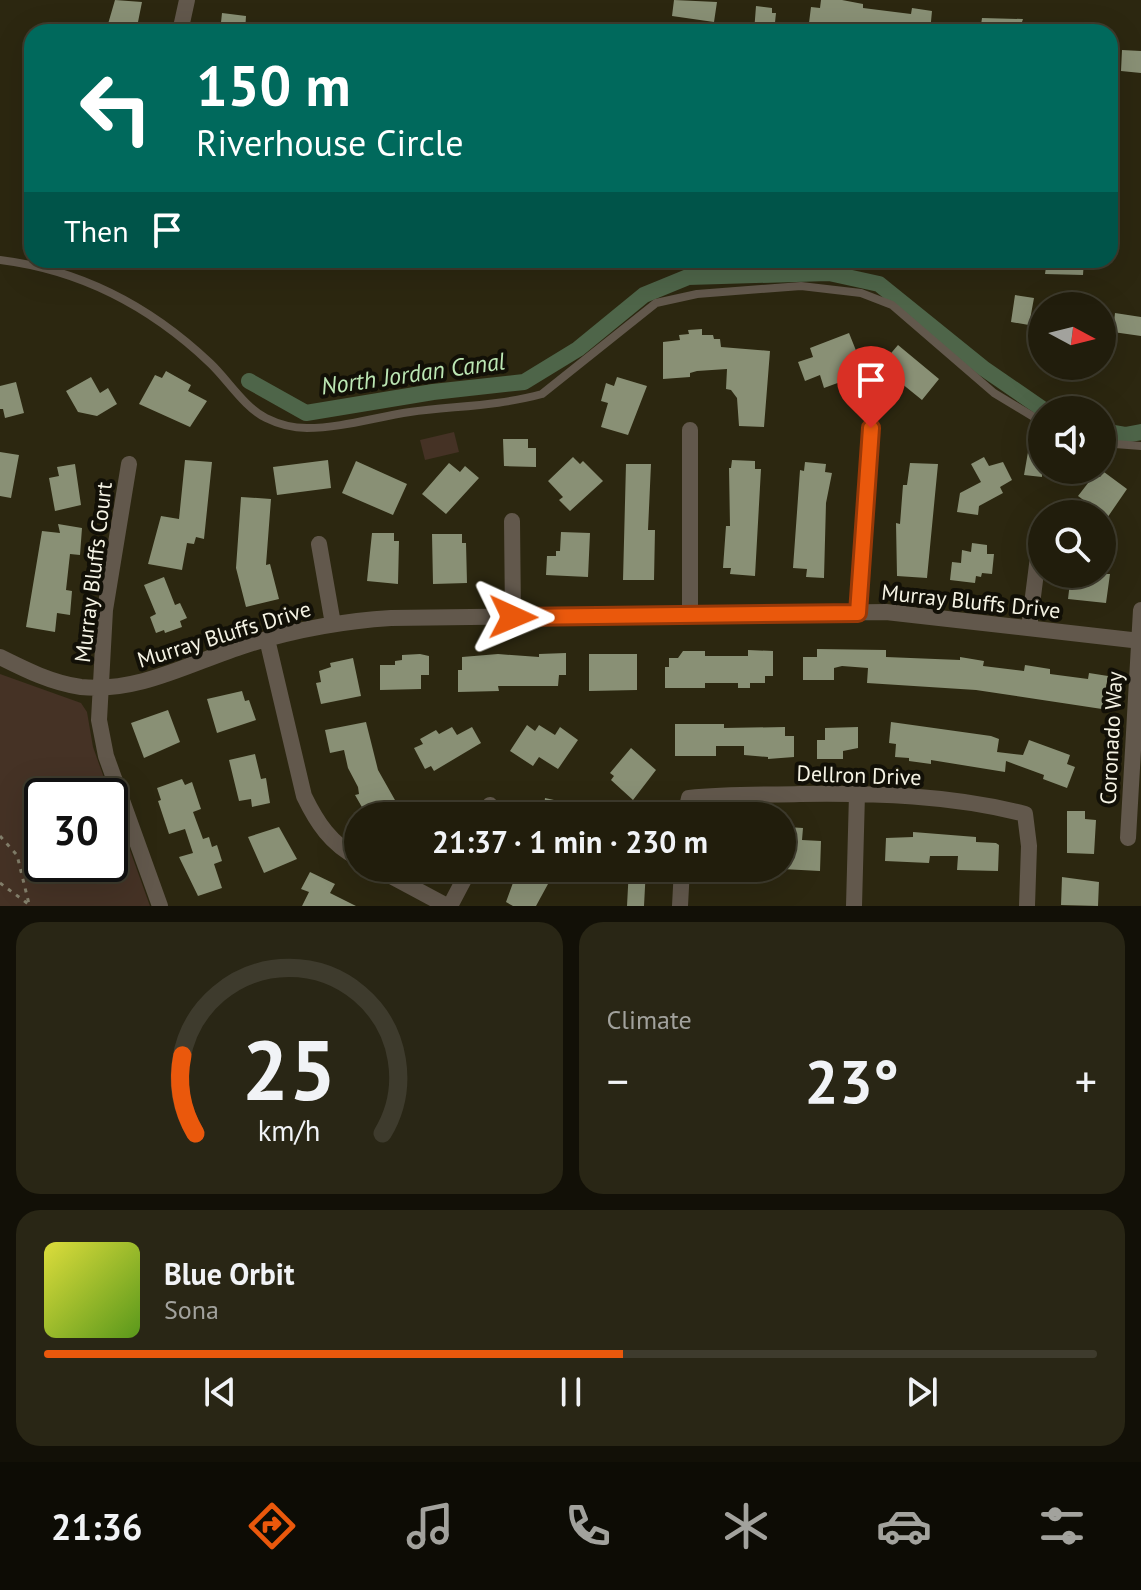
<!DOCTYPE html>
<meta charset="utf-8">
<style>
:root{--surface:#211d0c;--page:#292615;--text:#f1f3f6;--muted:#a2a29d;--line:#3e3b2d;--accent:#ea580c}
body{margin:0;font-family:"PT Sans",sans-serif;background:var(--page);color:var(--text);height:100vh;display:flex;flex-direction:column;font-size:30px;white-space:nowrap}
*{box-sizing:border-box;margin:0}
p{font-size:26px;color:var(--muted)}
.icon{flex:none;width:44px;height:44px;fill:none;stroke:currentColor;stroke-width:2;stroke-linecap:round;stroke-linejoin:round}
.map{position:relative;height:906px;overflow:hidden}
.drawer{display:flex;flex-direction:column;gap:16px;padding:16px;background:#121007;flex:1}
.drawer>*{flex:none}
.banner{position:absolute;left:24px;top:24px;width:1094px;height:244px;border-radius:24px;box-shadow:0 8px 32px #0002,0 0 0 2px var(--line);background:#00695c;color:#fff;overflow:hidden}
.needle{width:52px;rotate:97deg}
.buttons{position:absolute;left:1028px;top:292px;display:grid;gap:16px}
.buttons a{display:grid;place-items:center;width:88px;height:88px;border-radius:50%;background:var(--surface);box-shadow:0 8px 32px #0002,0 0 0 2px var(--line);font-size:40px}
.speed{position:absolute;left:24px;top:778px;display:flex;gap:16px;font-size:40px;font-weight:700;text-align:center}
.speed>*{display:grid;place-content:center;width:104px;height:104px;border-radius:50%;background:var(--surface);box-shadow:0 8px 32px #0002,0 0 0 2px var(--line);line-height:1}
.speed .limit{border:4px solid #111;border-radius:12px;background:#fff;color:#111}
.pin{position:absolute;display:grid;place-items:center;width:68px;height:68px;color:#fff;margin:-82px -34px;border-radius:50% 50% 50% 0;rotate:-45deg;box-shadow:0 0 8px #0007}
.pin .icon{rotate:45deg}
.me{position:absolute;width:88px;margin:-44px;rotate:91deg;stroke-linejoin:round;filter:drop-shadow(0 0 6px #0008)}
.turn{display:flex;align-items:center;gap:28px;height:168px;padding:0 40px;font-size:36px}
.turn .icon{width:104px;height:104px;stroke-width:2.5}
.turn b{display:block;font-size:56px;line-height:68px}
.then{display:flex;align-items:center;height:76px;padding:0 40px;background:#0003;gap:16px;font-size:30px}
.big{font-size:60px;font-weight:700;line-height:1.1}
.drawer .widget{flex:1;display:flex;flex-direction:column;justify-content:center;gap:12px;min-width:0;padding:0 28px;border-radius:24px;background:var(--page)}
.drawer .dial{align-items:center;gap:0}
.dial svg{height:208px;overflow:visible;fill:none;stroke:var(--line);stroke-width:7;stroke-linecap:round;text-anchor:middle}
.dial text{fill:var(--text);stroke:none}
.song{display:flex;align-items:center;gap:24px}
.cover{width:96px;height:96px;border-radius:12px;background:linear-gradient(135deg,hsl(60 70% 55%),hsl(90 70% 35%))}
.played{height:8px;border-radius:4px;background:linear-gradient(90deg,var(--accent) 55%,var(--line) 55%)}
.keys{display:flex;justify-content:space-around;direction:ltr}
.heat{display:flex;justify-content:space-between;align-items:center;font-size:44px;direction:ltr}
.drawer .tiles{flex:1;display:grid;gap:16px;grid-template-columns:1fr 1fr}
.widget:last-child{grid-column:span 2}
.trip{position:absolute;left:344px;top:802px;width:452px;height:80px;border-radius:40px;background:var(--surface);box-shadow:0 8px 32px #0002,0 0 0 2px var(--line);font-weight:700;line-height:80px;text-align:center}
.dock{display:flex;height:128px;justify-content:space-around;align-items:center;background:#0d0c05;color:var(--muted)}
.dock .icon{width:56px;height:56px}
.dock .active{color:var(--accent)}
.dock b{font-size:36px;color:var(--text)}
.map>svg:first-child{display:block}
.green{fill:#453225;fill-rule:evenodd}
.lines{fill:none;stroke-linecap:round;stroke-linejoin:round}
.canal{stroke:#4e6549;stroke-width:16}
.building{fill:#899075}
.path{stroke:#837f6b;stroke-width:3;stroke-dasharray:4 6;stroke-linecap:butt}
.lane{stroke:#62584c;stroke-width:8}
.street{stroke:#62584c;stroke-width:16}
.route-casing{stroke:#983908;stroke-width:20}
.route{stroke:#ea580c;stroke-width:14}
.labels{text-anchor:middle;stroke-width:8;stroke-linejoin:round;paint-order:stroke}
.street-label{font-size:22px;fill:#f5f3e4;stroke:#121007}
.water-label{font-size:24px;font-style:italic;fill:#bce7b4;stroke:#121007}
</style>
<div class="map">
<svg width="1141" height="906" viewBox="0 0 1141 906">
<rect width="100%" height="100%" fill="#2c2710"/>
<!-- green -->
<path class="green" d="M454,432L459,452L425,460L420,440Z
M0,674L81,703L87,712L93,747L150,906H0ZM42,796H110V864H42Z"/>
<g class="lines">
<!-- canal -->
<path class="canal" d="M249,381L306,413L433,392L524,382L578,349L644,295L688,277L829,273L879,284L983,368L1044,410
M1102,431L1125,435L1141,432"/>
</g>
<!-- building -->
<path class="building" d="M115,0L142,2L137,27L108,24Z
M674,0L717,2L714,22L672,16Z
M821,0H842L863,4V8L911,14L912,8L932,11L930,32H872L809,23L811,7L820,8Z
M756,6L772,8V13H776L774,32H754Z
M222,13L246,16L245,32H220Z
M982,18L1023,19L1022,22L1037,24L1036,32H980Z
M1122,50L1141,51V73L1121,71Z
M1047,260H1084L1083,275L1045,274Z
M1015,295L1034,298L1029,325L1011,322Z
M1115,313L1141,317V336L1113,332Z
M702,329V335H713L714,339H720L721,347L770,351L764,427L739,426L737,398L731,390L726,389L727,369L697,371L690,373V377L663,379V342L680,340L679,335L689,334L688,330Z
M849,333L859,358L851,362L852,366L839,371L843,381L824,388L820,375L805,381L798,362L813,357L810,348Z
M898,345L939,379L922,400L880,366Z
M166,371L191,385L188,391L207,401L190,427L139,404L155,375L162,378Z
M91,377L100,393L108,388L117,404L97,416L78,412L66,391Z
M617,377L647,386L628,435L601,427L608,403L601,401L606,383L614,386Z
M16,382L24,413L5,418L3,409H0V386Z
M503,439H528V448H536V467L504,466Z
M0,452L19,455L11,498L0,496Z
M1028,452L1042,454V477L1024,475Z
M573,457L580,464L583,461L603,481L570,511L559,500L563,497L548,481Z
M984,457L989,466L1003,462L1012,480L1000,487L1003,493L979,506L978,515L957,512L960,493L981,482L971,464Z
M185,460L212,462L204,539L196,537L194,544L187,543L182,570L148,564L161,516L179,519Z
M328,460L331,488L277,495L273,467Z
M732,460L755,461V469H761L755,576L730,574L731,568H723L726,526H730L729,468H731Z
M356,461L407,484L393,515L342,493Z
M805,462L826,464L825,472L832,473L826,503L824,578L806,577L807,569L793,568L800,470L804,471Z
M449,463L460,472L465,466L479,478L446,514L422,494Z
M910,463L938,464L927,578L897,576L896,523L900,524L903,485H907Z
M75,464L81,505L55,511L49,478L59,476L57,467Z
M626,464H651L648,530H655L654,580H623Z
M1104,472L1127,489L1105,521L1102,514H1096L1086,506L1089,504L1078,496L1095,474L1100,477Z
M241,497L271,499L266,565L270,564L279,599L246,607L236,568Z
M58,524L82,528L80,555L70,554L66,590L72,591L70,615L57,613L55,632L26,627L42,531L60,533Z
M561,532L590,533L588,577L546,575L547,556H556V551H560Z
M372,533H394V541H399L398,584L367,581Z
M432,534H462V543H466L467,583L433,584Z
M972,543L987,545V554H994L992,574L982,573L981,577L976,576L975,583L950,580L952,562L961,563L962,550L971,552Z
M1079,574H1110L1106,603L1068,599L1070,582H1078Z
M164,577L175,605L180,603L187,618L180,621L182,627L165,633L164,630L156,633L150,617L156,614L144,585Z
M817,649L886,650V657L960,660V657L984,661L983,666L1024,671L1025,665L1050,669V674L1088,679L1089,673L1108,676L1102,709L976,690L867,683L868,668L842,666L834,668V680H803V657H817Z
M748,650L773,651V676H765V683H750V688H738V683H705V688H665V667H669V658H678L683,651H705V656H748Z
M566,653V675H559L558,686H498L499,691L458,692V670H462V657L498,654L539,657V654Z
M420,654L429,656V675H421V689L380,690V665H395V661L402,660V655Z
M589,654H637V690L589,691Z
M353,658L361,696L321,704L316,683L321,682L319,671L331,667L330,663Z
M242,691L245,701L249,700L256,720L217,733L207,699Z
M168,710L180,742L144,758L131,723Z
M366,722L378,770L404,816H367L355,795L359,794L358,787L348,768L344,750L330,753L325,730Z
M891,722L991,736L999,739L997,752L1023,755L1029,740L1070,755L1067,764L1075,767L1067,788L1043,779L1044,775L1006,761L1005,772L931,760V764L909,761V758L895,757L896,744L889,743Z
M675,724H724V728L785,727V736H794V757L768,759V757L744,755V746H716V756H675Z
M527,725L535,731L539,725L555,735L560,727L578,740L558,769L539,757L533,766L510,751Z
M452,727L457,735L472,727L481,743L434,771L431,766L425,769L414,748L423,744L420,739L436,730L439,734Z
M858,727V748L843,751V759H817V740H825V728Z
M631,748L656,770L633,800L611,780L614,776L610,773Z
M255,754L261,779L266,778L270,803L252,807L251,799L239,801L229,760Z
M182,779L185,785L192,782L201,809L193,812L203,839L209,837L212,847L217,845L222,861L214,864L222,888L198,896L179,857L193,853L185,829L169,834L158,801L161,800L157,788Z
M545,798L572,804L571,816H543Z
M1067,811H1085V819L1096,820L1094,854L1067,853Z
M279,827L297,859L264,873L248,837Z
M787,827L803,828L802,840L821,841L820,871L782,869V829Z
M913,832L976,837V842L996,843L999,845L998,871L957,870L958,856H930L929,863L885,861L886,838L913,837Z
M491,868H536L534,880L548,884L536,906H513L506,902L514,880Z
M629,868H646L644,906H627Z
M310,872L335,884L330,893L356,906H302L309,892L301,889Z
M1062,877L1099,882L1098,906L1061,905Z"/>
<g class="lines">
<!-- path -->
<path class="path" d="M0,836L17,855L29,904
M0,883L31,906"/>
<!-- lane -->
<path class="lane" d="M0,260C81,270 151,307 210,363C228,380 244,407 266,418C278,424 294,428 307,428C341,428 376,417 410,412C454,406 499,406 542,394L656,303L697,294L801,286L861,293L892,305L994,393L1042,422
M1102,443L1141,446"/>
<!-- street -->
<path class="street" d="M180,32L187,0
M690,430V615
M129,464L105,610L99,720L106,756L160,906
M512,521L513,617
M319,544L333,624
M858,613L871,428
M1029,628L1041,533
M267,639L304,796C317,823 331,844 358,858
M0,657C26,670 52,683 81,687C139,693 192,662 246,645C294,630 342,621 391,618L886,612L1141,641
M489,816L490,805
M685,816L689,798C726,794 763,795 800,794C875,793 952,795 1025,814L1029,846L1027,906
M1128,838L1141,610
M376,868L447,906
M450,906L470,868
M680,906L682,868
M854,906L857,794"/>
</g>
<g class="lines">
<defs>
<path id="route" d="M513,617L858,613L871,428"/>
</defs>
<!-- route casing -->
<use href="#route" class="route-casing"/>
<!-- route -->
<use href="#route" class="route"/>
</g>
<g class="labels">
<!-- street labels -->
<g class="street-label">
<text transform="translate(93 572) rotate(-83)" y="8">Murray Bluffs Court</text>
<text transform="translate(971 601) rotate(6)" y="8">Murray Bluffs Drive</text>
<text transform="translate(224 634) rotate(-17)" y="8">Murray Bluffs Drive</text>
<text transform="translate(1111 738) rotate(-87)" y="8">Coronado Way</text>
<text transform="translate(859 775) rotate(2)" y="8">Dellron Drive</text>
</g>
<!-- water labels -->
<g class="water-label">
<text transform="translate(413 374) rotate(-8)" y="8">North Jordan Canal</text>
</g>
</g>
</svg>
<div class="buttons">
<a><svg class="needle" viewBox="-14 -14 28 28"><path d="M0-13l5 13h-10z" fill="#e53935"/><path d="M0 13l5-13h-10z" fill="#a2a29d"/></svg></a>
<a><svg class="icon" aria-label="sound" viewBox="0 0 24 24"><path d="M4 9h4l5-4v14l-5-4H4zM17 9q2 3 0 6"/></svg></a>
<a><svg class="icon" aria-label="search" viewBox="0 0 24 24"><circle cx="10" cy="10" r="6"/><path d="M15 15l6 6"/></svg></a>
</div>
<div class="speed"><div class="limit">30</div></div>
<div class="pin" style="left:871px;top:428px;background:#d93025"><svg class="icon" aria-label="arrive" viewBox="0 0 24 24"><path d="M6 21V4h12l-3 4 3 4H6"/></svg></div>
<svg class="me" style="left:513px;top:617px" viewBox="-20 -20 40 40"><path d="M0-17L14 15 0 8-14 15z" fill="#ea580c" stroke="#fff" stroke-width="4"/></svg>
<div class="trip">21:37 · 1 min · 230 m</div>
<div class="banner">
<div class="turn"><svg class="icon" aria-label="left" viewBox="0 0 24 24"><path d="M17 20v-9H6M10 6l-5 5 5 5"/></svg><div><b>150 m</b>Riverhouse Circle</div></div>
<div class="then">Then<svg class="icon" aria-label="arrive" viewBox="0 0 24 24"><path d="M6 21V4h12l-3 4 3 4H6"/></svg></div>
</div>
</div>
<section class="drawer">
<div class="tiles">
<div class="widget dial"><svg viewBox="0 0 100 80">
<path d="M14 69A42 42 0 1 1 86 69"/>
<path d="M14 69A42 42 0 0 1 9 39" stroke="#ea580c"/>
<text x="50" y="56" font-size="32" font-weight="700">25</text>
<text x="50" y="72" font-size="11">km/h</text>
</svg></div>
<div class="widget"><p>Climate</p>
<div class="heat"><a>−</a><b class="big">23°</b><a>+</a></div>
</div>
<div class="widget">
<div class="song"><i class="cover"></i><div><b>Blue Orbit</b><p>Sona</p></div></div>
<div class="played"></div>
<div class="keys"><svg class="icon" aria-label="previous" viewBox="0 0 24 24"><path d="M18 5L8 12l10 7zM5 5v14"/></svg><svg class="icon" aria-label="pause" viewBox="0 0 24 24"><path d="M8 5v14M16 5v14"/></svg><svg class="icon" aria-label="next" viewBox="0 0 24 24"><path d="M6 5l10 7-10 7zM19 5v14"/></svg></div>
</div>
</div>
</section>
<nav class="dock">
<b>21:36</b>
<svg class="icon active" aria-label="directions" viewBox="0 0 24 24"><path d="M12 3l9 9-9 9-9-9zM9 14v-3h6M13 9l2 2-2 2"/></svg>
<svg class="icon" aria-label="music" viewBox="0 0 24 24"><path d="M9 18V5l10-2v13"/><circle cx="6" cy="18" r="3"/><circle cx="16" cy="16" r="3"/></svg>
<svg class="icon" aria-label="phone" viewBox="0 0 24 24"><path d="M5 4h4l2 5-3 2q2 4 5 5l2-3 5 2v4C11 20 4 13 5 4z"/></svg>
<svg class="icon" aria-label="climate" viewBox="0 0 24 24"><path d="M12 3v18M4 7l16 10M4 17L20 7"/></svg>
<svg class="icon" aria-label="car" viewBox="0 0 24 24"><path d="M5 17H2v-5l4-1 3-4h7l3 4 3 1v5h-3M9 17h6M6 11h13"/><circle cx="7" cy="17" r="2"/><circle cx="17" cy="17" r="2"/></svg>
<svg class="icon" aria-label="filters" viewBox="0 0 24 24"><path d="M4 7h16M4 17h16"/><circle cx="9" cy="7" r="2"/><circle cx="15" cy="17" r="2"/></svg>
</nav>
